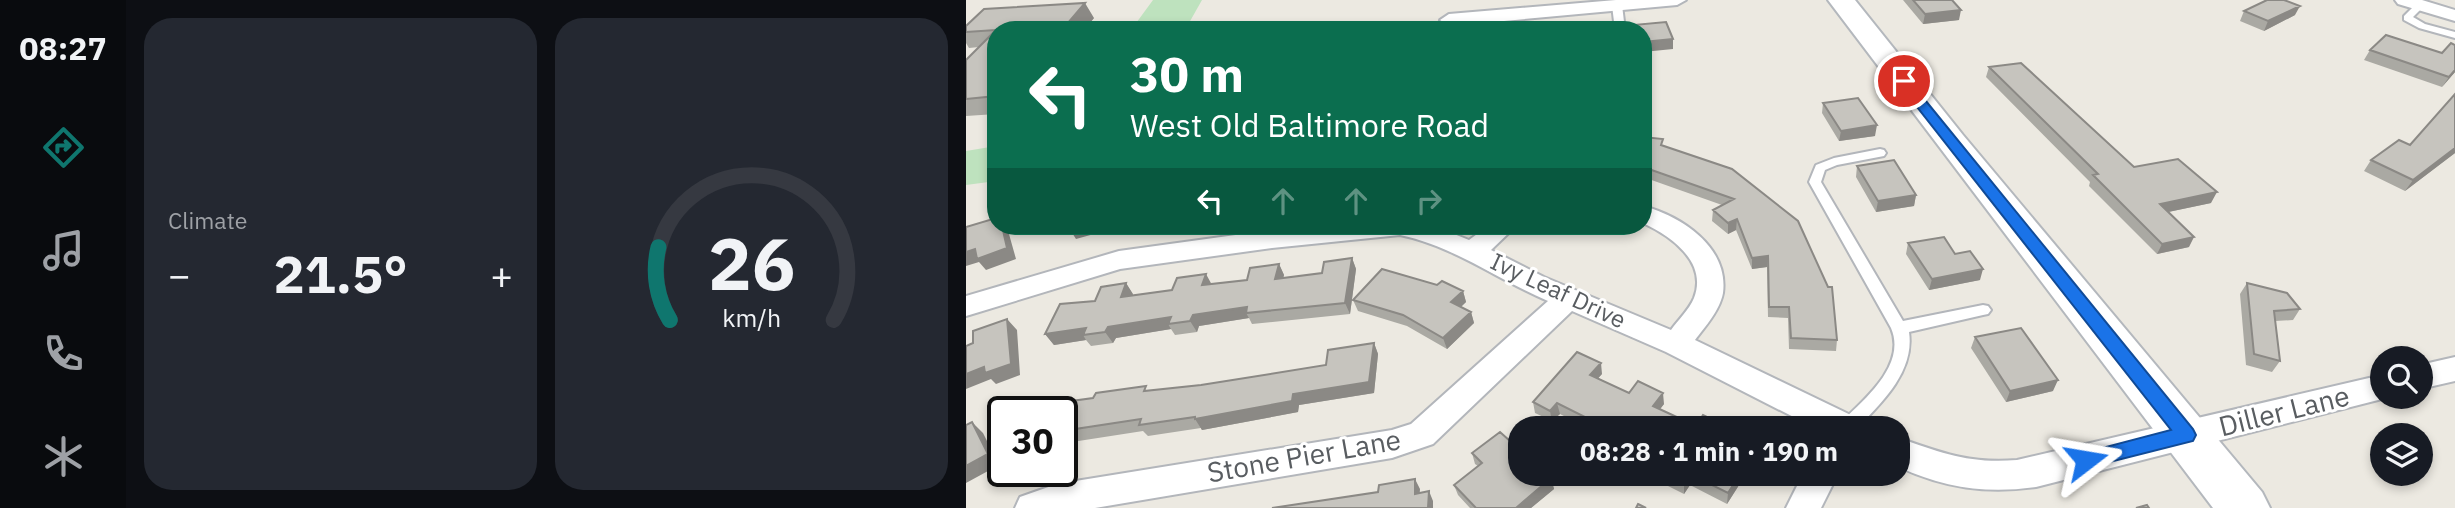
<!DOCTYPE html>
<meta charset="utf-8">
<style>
:root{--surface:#171b24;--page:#242831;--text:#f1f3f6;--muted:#9ea1a6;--line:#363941;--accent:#0f766e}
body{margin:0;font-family:"IBM Plex Sans",sans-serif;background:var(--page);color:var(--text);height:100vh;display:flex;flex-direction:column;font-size:26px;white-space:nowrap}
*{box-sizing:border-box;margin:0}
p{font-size:23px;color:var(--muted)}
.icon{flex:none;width:38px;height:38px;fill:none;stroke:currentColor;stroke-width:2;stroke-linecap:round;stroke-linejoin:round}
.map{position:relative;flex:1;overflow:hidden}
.side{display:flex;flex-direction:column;gap:18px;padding:18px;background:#0d0f14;width:840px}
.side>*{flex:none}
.banner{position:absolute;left:21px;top:21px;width:665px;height:214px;border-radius:28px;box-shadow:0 4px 10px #0003;background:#0b6e4f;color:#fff;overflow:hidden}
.controls{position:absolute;left:1404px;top:346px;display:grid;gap:14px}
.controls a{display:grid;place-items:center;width:63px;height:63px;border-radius:50%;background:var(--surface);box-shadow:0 4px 10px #0003;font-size:35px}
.speed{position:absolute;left:21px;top:396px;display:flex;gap:14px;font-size:35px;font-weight:700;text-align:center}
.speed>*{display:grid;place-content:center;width:91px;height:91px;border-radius:50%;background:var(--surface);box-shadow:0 4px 10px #0003;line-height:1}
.speed .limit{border:4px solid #111;border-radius:10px;background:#fff;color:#111}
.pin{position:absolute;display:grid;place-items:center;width:60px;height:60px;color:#fff;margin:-30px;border:4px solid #fff;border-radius:50%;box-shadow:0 2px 7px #0007}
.me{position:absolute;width:77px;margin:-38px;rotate:76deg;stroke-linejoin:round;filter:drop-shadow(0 0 5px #0008)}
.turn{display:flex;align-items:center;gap:24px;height:147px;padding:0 28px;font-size:32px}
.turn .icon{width:91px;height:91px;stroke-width:2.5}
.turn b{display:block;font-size:49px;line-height:60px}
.lanes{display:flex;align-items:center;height:66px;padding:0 28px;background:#0003;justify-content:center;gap:35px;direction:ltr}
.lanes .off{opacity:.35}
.big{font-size:52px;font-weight:700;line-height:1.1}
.side .widget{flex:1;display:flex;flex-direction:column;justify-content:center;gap:10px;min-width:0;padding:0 24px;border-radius:28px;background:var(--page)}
.side .dial{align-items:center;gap:0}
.dial svg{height:182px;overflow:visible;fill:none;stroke:var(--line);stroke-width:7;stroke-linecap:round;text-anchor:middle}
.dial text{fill:var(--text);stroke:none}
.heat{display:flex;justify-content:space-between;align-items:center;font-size:38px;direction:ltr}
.side .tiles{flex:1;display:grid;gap:18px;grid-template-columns:repeat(2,1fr)}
.trip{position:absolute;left:542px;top:416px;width:402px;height:70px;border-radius:28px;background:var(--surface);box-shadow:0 4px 10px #0003;font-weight:700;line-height:70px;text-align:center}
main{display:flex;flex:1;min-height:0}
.tabs{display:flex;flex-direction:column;width:126px;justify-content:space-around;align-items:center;background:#090b0e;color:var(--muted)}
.tabs .icon{width:49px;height:49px}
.tabs .current{color:var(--accent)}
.tabs b{font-size:32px;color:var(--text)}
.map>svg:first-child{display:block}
.green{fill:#bee2be}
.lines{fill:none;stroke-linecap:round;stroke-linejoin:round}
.lane-casing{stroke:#b3b6bb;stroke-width:4}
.street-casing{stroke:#b3b6bb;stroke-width:4}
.secondary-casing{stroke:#b4b8bd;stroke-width:4}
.lane{fill:#fff;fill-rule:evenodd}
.street{fill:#fff;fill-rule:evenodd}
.secondary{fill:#fff;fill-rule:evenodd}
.wall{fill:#aaa9a3}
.shaded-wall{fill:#8b8985}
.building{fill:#c6c4be;stroke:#8b8985;stroke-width:2}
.route{fill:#1a73e8;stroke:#114b97;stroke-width:2}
.labels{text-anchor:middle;stroke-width:6;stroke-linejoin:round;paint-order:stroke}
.street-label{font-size:24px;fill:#595d61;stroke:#fff}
.near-street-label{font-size:28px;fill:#595d61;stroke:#fff}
</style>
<main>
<nav class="tabs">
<b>08:27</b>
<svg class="icon current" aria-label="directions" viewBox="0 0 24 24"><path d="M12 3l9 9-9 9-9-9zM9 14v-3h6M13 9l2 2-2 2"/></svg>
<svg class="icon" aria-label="music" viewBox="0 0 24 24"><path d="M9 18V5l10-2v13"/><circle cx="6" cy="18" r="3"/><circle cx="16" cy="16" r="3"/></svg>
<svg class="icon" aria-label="phone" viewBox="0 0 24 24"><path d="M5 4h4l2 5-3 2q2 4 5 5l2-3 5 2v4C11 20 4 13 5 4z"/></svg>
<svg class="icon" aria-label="climate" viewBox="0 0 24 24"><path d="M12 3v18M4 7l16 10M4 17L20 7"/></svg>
</nav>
<section class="side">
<div class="tiles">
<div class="widget"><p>Climate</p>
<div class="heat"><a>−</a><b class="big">21.5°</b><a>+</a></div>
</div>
<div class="widget dial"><svg viewBox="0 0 100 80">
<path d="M14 69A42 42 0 1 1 86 69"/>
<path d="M14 69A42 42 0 0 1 9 37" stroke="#0f766e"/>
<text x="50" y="56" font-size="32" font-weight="700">26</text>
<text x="50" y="72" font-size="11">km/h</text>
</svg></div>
</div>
</section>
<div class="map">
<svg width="1489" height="508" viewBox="0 0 1489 508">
<rect width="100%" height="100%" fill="#ece9e1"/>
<!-- green -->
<path class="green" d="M187,0H236L219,30H165Z
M30,146V181L0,185V151Z"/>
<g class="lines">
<defs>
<path id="lane" d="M651,2L656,5L659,30H649L646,5Z
M1451,3L1459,5L1447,17L1459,24L1489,32V38L1453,28L1438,20V16Z
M914,149L918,150L920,153L918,156L871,165L859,170L855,182L937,321L1017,305L1022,306L1025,310L1022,314L1017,315L943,332C949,371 916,403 890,429H872L874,423C898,400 941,365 925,328L843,182L850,165L868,158Z"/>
<path id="street" d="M650,0H720L711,5L483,26L474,20L483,14Z
M1429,0H1456L1489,10V21L1432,4Z
M677,206C715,216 763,247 757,293C754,310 739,327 729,340L893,419L898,429H851L700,352L606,311L467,444L426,458L129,508H49L54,497L91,484L426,430L445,424L582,301C532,280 488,246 434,235L306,248L154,269L0,316V296L153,251L306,230L357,226H468L503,240L522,226H550L525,250L578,277L705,330C712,320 723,310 728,298C742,262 705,236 677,223Z
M1489,357V381L1454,389V365Z
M1416,375V397H1422L1416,399L1070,487C1021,494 978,488 933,467V438C976,453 1004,464 1051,460Z
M837,474H872L855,508H820Z"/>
<path id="secondary" d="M862,0H889L997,135L1296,492L1304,508H1247Z"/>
</defs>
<!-- lane casing -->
<use href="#lane" class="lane-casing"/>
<!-- street casing -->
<use href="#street" class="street-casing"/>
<!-- secondary casing -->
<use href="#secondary" class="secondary-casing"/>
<!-- lane -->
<use href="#lane" class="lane"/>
<!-- street -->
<use href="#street" class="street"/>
<!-- secondary -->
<use href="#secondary" class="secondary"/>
</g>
<!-- wall -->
<path class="wall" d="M937,0H986L993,20L957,24Z
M1278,11L1329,15L1298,31L1274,21Z
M128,18L118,30H30V114L0,116V60L13,47L3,48L0,43V26Z
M1489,45V72L1476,87L1398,60L1404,50L1476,53Z
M1023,67L1168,167L1245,203L1202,212L1223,247L1191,254L1123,186L1124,182L1020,77Z
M857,103L909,136L873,141L856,113Z
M677,137L697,146L766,169L871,340L870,351L823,349L822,318L802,317L801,267L786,269L770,230L762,234L746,221L747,210L756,205L677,177Z
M1444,145L1489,153L1439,191L1398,171L1405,160Z
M891,166L950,195L948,206L910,212L890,177Z
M942,243L989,254L1014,280L963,290L940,254Z
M386,258L390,269L384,314L286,324L283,318L233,326L231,332L209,335L205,329L150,338L147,343L125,346L120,340L88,345L79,334L129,301L160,283L167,295L281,280L313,264L318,275L317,278L356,273Z
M1281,283L1334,309L1327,320L1309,321L1314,361L1306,372L1280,365L1274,294Z
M471,285L497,291L500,302L495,307L505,312L508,323L481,349L441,326L392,311L387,300Z
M1009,337L1087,391L1040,402L1005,348Z
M408,343L412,354L408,393L333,405L332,412L236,430L235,428L182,436L177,431L106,442L104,447L96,448V411L127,398L235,385L360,365Z
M636,374L632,378L663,393L698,404L694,409L730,426L764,429H623L594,414L586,421L569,413L567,402Z
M506,453L585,478L588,489L565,508H504L492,495L488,485L512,466L509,464Z
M697,474H780L761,504L724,485L718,494L698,484Z"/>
<!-- shaded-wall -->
<path class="shaded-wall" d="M119,3L128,18L118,30H96Z
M1334,6L1329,15L1298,31L1302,21Z
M995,10L993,20L957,24L959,14Z
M707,39V49L677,52V42Z
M1489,70V72L1476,87L1483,77Z
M911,125L909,136L873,141L875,131Z
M1489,148V153L1439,191L1447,180Z
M1251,192L1245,203L1188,215L1194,204Z
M950,195L948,206L910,212L912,201Z
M771,219L770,230L762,234V223Z
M36,226H40L41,227L50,259L20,270L13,262L0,266V252L9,249Z
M72,226H110L78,234Z
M113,226H140L139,231L110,239L103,228Z
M1228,237L1223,247L1191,254L1196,244Z
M802,256L801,267L786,269V258Z
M386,258L390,269L384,314L379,303Z
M313,264L318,275L314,290L309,279Z
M1017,269L1014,280L963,290L966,279Z
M240,274L246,285H236Z
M160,283L167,294L162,307L155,297Z
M497,291L500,302L488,313L485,302Z
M281,307L280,313L283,318L233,326L231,332L224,321L227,315Z
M505,312L508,323L481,349L477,338Z
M205,317L202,324L205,329L150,338L147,343L139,332L142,327Z
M41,319L51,330L54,375L30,384L25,379L0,389V374L18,367Z
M120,328L117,335L120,340L88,345L79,334Z
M408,343L412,354L408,393L333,405L332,412L236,430L229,419L327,394Z
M635,363L636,374L626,385L624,375Z
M1092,380L1087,391L1040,402L1044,391Z
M697,393L698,404L688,417L687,406Z
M591,403L594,414L586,421L584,411Z
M6,422L17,433L33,465L0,483V466Z
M96,431L106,442L104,447L96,448Z
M724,474V485L718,494V483Z
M774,474H780L761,504L762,493Z
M585,478L588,489L565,508H550Z
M449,479L454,489L453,504L449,494Z
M463,491L467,501V508H462Z"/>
<!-- building -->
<path class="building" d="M947,0H986L995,10L959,14Z
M1301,0H1318L1334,6L1302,21L1278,11Z
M119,3L96,30H30L0,32V26L18,9Z
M700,22L707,39L677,42V30H669L667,25Z
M30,30V96L0,99V60Z
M1420,35L1476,53L1485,43L1489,45V70L1483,77L1404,50Z
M1055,63L1168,167L1212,159L1251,192L1194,204L1228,237L1196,244L1127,175L1132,174L1023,67Z
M1489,94V148L1447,180L1405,160L1433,140L1444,145Z
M892,98L911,125L875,131L857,103Z
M677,137L697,139L695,145L766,169L832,221L862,287H866L871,340L825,338L823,307H803L802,256L786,258L771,219L762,223L747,210L768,199L677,167Z
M928,160L950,195L912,201L891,166Z
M30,218V226H36L41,248L11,259L9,249L0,252V227Z
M978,237L989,254L1004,251L1017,269L966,279L942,243Z
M386,258L379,303L280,313L281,307L227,315L224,321L202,324L205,317L142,327L139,332L117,335L120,328L79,334L94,304L129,301L135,287L160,283L155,297L206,290L211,278L240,274L236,285L281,280L284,268L313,264L309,279L356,273L358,262Z
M416,269L471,285L476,281L497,291L485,302L505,312L477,338L437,315L387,300Z
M1281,283L1321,293L1334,309L1308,311L1314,361L1288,354Z
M41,319L45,364L19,373L18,367L0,374V346L7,343V331Z
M1055,328L1092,380L1044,391L1009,337Z
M408,343L403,382L327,394L326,401L229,419V417L173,425L175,419L96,431V411H67L69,406L127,398L130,393L180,386L178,391L235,385L360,365L362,350Z
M611,352L635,363L624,375L663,393L672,381L697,393L687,406L730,426L737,415L764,428L634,429L637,426L591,403L584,411L567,402Z
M6,422L22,454L0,466V425Z
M534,432L555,451V474H581L585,478L550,508H510L488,485L516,463L506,453Z
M699,474H774L762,493L724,474L718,483Z
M449,479V494L463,491L462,508H306L412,492L413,485Z
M672,504L680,508H670Z
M1181,505L1183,508H1170Z"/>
<!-- route -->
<path class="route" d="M938,78L942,79L1227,429L1230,435L1227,441L1120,468L1113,466L1110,460L1113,454L1205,430L933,84L932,81Z"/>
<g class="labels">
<!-- street labels -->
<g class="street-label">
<text transform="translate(592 291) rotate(25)" y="8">Ivy Leaf Drive</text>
</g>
<!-- near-street labels -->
<g class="near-street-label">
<text transform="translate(1318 411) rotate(-14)" y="10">Diller Lane</text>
<text transform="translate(338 456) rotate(-10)" y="10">Stone Pier Lane</text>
</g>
</g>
</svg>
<div class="controls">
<a><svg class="icon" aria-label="search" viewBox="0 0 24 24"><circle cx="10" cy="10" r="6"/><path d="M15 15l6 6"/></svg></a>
<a><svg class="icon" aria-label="layers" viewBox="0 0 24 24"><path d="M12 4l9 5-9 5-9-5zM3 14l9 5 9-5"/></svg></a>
</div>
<div class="speed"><div class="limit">30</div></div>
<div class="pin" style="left:938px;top:81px;background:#d93025"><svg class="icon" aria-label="arrive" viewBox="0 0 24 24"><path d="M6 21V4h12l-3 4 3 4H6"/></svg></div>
<svg class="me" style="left:1120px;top:460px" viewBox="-20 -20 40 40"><path d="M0-17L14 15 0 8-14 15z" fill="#1a73e8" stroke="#fff" stroke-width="4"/></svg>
<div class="trip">08:28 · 1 min · 190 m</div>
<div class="banner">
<div class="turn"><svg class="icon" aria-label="left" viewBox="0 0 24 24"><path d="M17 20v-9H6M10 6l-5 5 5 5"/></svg><div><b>30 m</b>West Old Baltimore Road</div></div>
<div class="lanes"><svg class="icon" aria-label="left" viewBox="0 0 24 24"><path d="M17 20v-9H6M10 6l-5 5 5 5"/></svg><svg class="icon off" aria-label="ahead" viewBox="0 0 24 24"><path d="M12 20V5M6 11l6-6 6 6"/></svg><svg class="icon off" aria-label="ahead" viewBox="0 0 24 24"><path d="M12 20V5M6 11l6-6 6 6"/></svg><svg class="icon off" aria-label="right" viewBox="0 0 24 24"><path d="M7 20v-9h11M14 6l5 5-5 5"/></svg></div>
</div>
</div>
</main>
